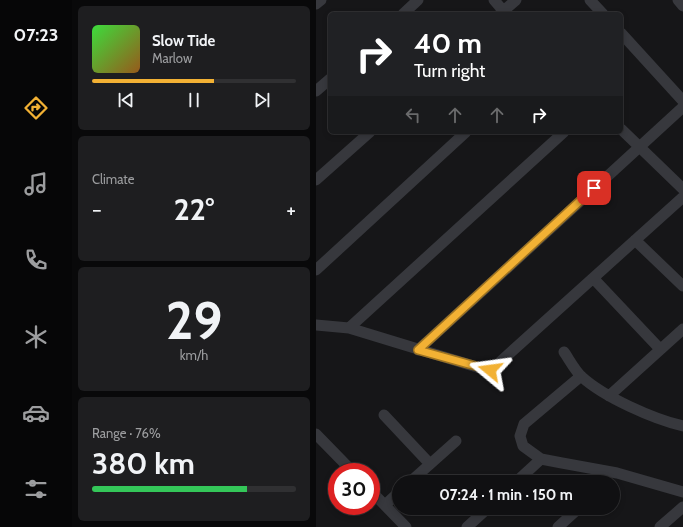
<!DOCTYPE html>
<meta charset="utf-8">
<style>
:root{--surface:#101012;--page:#1e1e20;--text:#f1f3f6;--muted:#9c9d9f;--line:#303032;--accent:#f2b134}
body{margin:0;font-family:Cabin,sans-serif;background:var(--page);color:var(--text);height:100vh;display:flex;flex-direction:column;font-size:15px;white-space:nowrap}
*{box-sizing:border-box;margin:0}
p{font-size:13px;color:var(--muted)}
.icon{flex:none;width:22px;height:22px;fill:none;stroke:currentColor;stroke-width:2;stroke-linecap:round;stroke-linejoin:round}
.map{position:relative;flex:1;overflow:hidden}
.details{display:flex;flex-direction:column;gap:6px;padding:6px;background:#09090a;width:244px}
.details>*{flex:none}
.guide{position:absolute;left:12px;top:12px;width:295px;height:122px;border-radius:6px;box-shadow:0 2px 6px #0003,0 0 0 1px var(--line);background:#202124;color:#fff;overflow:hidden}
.speed{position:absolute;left:12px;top:463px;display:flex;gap:8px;font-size:20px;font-weight:700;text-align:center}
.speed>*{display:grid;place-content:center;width:52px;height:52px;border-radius:50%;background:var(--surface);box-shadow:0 2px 6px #0003,0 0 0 1px var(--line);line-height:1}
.speed .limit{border:6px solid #d22;background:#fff;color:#111}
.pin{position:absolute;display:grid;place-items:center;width:34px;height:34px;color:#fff;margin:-17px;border-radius:8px;box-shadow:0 2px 6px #0006}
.me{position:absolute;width:44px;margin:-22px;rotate:286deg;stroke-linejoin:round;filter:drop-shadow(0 0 3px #0008)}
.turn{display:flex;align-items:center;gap:14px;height:84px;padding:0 20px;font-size:18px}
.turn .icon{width:52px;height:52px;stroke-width:2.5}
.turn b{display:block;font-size:28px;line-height:34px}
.lanes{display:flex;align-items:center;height:38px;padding:0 20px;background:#0003;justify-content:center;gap:20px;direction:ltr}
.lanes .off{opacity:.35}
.big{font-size:30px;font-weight:800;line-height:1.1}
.details .tile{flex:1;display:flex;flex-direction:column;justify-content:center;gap:6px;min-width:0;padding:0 14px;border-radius:6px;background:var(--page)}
.details .dial{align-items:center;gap:0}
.dial b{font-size:52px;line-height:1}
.song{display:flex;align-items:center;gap:12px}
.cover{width:48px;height:48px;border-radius:6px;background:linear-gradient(135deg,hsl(120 70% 55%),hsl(30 70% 35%))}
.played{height:4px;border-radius:2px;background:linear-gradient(90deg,var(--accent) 60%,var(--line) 60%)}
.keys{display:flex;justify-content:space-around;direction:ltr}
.heat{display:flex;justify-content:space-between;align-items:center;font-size:22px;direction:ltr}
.charge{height:6px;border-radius:3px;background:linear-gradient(90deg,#34c759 76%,var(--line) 0)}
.trip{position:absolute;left:76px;top:475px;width:228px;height:40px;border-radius:20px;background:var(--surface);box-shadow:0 2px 6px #0003,0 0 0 1px var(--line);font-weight:800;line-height:40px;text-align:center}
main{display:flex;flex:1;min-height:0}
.tabs{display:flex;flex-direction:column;width:72px;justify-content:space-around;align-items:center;background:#060607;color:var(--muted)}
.tabs .icon{width:28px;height:28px}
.tabs .current{color:var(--accent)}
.tabs b{font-size:18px;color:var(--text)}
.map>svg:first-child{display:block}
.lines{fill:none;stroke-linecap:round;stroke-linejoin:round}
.minor{stroke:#37383d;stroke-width:11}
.route-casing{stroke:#9d7322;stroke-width:10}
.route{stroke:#f2b134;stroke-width:7}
</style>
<main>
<nav class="tabs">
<b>07:23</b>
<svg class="icon current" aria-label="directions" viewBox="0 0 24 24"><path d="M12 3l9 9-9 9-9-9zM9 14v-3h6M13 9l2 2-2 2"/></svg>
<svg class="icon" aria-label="music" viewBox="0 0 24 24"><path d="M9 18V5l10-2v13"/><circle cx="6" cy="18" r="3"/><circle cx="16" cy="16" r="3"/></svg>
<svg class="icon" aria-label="phone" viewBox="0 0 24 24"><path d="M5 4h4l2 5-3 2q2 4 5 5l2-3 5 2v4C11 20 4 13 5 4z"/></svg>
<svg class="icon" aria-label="climate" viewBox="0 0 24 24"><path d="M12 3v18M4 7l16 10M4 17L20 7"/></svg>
<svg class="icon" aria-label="car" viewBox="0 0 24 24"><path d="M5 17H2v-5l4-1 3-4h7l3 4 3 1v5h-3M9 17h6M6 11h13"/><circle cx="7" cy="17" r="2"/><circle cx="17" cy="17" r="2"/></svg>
<svg class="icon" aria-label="filters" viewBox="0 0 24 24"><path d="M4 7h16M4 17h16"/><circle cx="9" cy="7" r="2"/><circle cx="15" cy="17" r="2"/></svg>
</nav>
<section class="details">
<div class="tile">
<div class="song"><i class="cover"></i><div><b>Slow Tide</b><p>Marlow</p></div></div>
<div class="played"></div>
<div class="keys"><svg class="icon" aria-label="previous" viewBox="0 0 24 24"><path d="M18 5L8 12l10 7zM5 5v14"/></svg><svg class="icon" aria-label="pause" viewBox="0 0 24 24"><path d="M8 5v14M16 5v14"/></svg><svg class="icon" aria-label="next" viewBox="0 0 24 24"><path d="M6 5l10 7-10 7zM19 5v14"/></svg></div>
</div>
<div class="tile"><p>Climate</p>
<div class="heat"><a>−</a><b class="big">22°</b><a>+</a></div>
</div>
<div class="tile dial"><b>29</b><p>km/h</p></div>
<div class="tile"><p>Range · 76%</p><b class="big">380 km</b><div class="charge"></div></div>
</section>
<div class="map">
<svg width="367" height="527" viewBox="0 0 367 527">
<rect width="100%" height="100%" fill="#161618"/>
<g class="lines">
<!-- minor -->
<path class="minor" d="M178,0L190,14
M274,0L287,14
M362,0L367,6
M0,4L5,0
M87,14L102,0
M184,14L200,0
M305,33L367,101
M0,91L14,79
M305,129L367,189
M0,180L54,132
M319,240L367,286
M0,270L150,132
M277,278L344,349
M0,325L33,328L174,371L367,197
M33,328L248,132
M102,350L367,107
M248,352C253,359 259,371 266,377C288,397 337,419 367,426
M293,396L367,329
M68,415L114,464
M0,434L37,472
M225,459L207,446L204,436L208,424L265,376
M94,482L140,441
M200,482L225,459L246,463L301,473L367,492
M55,491L90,527
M69,505L83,492
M151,527L172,508
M242,527L263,508
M344,527L367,507"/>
</g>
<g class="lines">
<defs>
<path id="route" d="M174,370L102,350L278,188"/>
</defs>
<!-- route casing -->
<use href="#route" class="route-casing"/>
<!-- route -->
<use href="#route" class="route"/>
</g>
</svg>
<div class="speed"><div class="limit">30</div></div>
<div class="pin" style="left:278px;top:188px;background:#d93025"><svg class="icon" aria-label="arrive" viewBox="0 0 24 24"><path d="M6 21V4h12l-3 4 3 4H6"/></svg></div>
<svg class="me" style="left:174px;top:370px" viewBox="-20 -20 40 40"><path d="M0-17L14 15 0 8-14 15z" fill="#f2b134" stroke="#fff" stroke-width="4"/></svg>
<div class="trip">07:24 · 1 min · 150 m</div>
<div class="guide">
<div class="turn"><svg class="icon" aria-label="right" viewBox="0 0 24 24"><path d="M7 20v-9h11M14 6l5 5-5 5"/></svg><div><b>40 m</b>Turn right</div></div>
<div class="lanes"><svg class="icon off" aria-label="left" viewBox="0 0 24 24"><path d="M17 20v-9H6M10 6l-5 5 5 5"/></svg><svg class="icon off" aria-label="ahead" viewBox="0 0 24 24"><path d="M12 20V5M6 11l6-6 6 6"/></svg><svg class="icon off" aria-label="ahead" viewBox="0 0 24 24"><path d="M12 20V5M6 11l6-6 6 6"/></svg><svg class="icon" aria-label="right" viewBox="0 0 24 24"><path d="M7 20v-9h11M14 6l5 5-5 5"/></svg></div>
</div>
</div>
</main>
